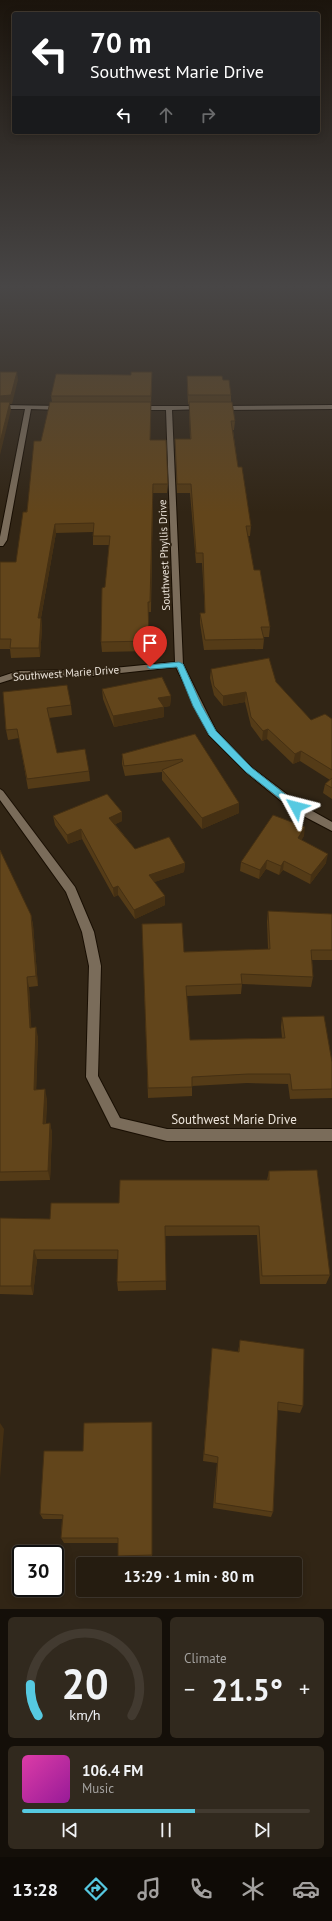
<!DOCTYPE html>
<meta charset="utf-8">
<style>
:root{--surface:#251c10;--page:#31291e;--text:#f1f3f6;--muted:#a3a19f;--line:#423a30;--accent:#56c9e1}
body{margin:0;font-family:"PT Sans",sans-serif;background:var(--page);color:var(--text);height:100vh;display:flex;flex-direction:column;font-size:15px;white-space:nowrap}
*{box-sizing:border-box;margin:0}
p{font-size:13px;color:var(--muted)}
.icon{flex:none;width:22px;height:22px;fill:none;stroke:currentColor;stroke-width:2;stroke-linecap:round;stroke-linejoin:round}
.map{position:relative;height:1609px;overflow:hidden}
.drawer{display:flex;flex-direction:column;gap:8px;padding:8px;background:#140f09;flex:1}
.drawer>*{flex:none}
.top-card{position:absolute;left:12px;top:12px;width:308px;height:122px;border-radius:4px;box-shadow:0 2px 10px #0003,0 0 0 1px var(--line);background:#202124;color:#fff;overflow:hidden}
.speed{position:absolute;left:12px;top:1545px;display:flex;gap:8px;font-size:20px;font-weight:700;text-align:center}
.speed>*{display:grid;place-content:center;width:52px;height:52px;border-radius:50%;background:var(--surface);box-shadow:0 2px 10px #0003,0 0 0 1px var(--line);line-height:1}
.speed .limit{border:2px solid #111;border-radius:6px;background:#fff;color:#111}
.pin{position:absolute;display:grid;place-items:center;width:34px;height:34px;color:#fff;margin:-41px -17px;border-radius:50% 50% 50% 0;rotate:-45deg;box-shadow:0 0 4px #0007}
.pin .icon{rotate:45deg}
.me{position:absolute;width:44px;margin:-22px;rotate:308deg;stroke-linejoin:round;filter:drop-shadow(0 0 3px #0008)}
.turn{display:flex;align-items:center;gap:14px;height:84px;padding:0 12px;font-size:18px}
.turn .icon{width:52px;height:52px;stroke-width:2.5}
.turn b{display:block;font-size:28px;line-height:34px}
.lanes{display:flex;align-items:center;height:38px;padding:0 12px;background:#0003;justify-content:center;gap:20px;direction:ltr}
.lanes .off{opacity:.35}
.big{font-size:30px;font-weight:800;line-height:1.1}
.drawer .tile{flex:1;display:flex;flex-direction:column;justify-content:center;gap:6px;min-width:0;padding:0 14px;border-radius:6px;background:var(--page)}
.drawer .dial{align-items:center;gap:0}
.dial svg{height:104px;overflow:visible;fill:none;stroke:var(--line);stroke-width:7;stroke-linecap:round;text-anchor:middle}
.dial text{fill:var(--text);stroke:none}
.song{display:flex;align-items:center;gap:12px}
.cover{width:48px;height:48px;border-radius:6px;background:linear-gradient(135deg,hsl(320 70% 55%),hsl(300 70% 35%))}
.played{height:4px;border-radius:2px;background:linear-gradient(90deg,var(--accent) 60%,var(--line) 60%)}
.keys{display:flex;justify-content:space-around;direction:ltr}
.heat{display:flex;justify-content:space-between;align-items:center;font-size:22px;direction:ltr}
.drawer .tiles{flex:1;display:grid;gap:8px;grid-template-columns:1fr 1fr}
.tile:last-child{grid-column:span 2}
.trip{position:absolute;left:76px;top:1557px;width:226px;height:40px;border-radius:4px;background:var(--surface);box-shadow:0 2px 10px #0003,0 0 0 1px var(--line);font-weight:800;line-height:40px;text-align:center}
.tabs{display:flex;height:64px;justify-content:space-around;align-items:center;background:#0f0b06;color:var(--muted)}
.tabs .icon{width:28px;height:28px}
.tabs .on{color:var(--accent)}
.tabs b{font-size:18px;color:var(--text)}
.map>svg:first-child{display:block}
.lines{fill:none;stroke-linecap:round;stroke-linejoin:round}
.minor-casing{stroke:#180e02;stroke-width:2}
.minor{fill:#7a6c5a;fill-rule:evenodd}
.wall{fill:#543b17}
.shaded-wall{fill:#453013}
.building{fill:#62451b;stroke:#453013}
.route{fill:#56c9e1;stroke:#388392}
.labels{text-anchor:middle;stroke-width:4;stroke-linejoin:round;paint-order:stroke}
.street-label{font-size:11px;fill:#ece4da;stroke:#312515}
.near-street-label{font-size:13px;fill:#ece4da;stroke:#312515}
</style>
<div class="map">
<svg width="332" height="1609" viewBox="0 0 332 1609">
<rect width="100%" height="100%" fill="#312515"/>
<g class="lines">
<defs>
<path id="minor" d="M0,405L62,406L65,408L62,410L31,409L7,540L3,546H0V537L25,409H0Z
M332,405V409L220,410L217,408L220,406Z
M202,406L205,408L204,409L172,410L183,664L216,731L252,768L300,804L332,822V831L292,810L246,772L209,735L176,667L93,676L19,677L0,683V677L18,671L93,670L175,662L166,410H138L135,408L138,406Z
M0,789L3,791L75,887L94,932L101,966L98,1076L120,1118L167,1129H332V1141H167L111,1127L86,1077L89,966L82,932L66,892L0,800Z"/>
</defs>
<!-- minor casing -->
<use href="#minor" class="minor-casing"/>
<!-- minor -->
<use href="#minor" class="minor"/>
</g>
<!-- wall -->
<path class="wall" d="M152,372L150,440L168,484L167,493H153L151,612H148L149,651L102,652L101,642L105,587L109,545H93V532L56,533L41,618L42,628L40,657L11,658L10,649H0V562H16L41,441L52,402L51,396L131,375Z
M187,376L223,380L231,395V402L235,421L234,430H233L238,467L251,526L250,536H248L254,570L270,627L269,637H264V639L263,649L204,650L200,623V613H205L202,563H196L190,493H177L175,439H190L189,404H188L187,384Z
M211,669L276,682L311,720L332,719V799L323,793L325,784L330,780L300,761L293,764L267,739L262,741L251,726L245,702L223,706L214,695L210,678Z
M102,689L171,696L170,706L164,707V717L114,727L103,699Z
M3,692L71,705L72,715L49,718L57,753L89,771L90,781L28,789L19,738L8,740L6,730Z
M195,734L239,803V813L202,829L162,780V772L125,776L122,764V754Z
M53,816L122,821L115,824L135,849L185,863L184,872L154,882L165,896V905L135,919L118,895L114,897L82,839L68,844L55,825Z
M304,836L301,840L326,863L310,884L283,870L279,875L266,869L259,879L240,871L241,862Z
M268,911L332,914V960H312L313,977L311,987L242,984L241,994L187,996L190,1040L282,1038L281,1027L282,1017L332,1062V1098L290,1099L288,1084L247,1083L192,1086V1096L148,1098L142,924L184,952L268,949L267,922Z
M31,915L33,925L38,986L29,987L31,1027L38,1037L36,1089L47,1099L46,1124L50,1123L52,1133L50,1180L0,1181V941Z
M269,1171L330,1275L326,1284H260L257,1235L165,1236L166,1290L118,1291L117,1282L118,1259H37L33,1295L0,1294V1218L50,1219L119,1203L267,1180Z
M240,1340L303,1406L300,1413L277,1410L273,1512L271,1517L213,1508L217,1463L203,1461L212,1348L238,1352Z
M152,1429V1559L119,1560L118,1556V1543H64L61,1538L62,1519H43L40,1514L83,1451Z"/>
<!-- shaded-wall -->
<path class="shaded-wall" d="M17,372L18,380L12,404H10L11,410L0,455V396Z
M55,524L56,533L39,628L38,618Z
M41,618L42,628L40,657L39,648Z
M246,692L245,702L223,706V696Z
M171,696L170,706L164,707V717L114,727L113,716L158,698Z
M268,729L267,739L262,741L263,731Z
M301,751L300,761L293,764L295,754Z
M239,803V813L202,829V818Z
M122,812V821L110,827L109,818Z
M305,827L304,836L297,847L298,838Z
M81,829L82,839L68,844L67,835Z
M328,854L326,863L310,884L311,875Z
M267,860L266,869L259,879L260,870Z
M284,861L283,870L279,875L281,866Z
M185,863L184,872L149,884V875Z
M118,886V895L114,897L113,888Z
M165,896V905L135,919L134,910Z
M31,915L33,925L38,986L36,976Z
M27,977L29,987L32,1038L30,1028Z
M36,1027L38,1037L36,1099L34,1090Z
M45,1089L47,1099L45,1133L43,1124Z
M50,1123L52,1133L50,1180L48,1171Z
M34,1250L37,1259L33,1295L31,1286Z
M0,1423L4,1429L0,1478Z"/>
<!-- building -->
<path class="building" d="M0,372H17L11,395L0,396Z
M131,372H152L151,396H51L56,374L131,375Z
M187,376H222L223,380H229L231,395H188Z
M0,402H10L0,442Z
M50,402H151L150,440H166L168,484H153L150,602H148L149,641L101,642L102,588L105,587L110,536H93L94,523L55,524L38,618H41L39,648H10L11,639H0V562H16L23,512H27L34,441H41Z
M189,402H232L235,421H231L238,467H242L251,526H246L254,570H260L270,627H261L264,639L205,640L200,613H205L203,553H196L191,484H177L175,439H191Z
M269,658L276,682L311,720L325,714L332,719V770L301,751L295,754L268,729L263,731L251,717L246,692L223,696L214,686L211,669Z
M162,677L171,696L158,698L164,707L113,716L102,689Z
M67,685L71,705L47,708L57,753L85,749L89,771L27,779L17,729L6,730L3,692Z
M195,734L239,803L202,818L162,770L183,761L182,759L124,766L122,754Z
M332,778V788L325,784Z
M107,794L122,812L109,818L135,849L169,837L185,863L149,875L165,896L134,910L118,886L113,888L81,829L67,835L53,816Z
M273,815L305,827L298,838L328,854L311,875L284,861L281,866L267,860L260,870L241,862Z
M0,850L31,915L36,976L27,977L30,1028L36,1027L34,1090L45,1089L43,1124L50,1123L48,1171L0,1172Z
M268,911L332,914V950H311L313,977L241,974L242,984L186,986L190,1040L285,1038L282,1017L324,1016L332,1062V1089L292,1090L290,1074H248L192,1077V1087L148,1088L142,924L182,923L184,952L270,949Z
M317,1170L330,1275L262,1276L259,1226H165L166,1281L117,1282L118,1250H34L31,1286H0V1218L50,1219L51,1203H119L120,1180H269V1171Z
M240,1340L304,1349L303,1406L278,1402L273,1512L215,1503L218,1457L204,1454L212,1348L239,1352Z
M152,1422V1555L118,1556V1538H61L63,1515L40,1514L44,1451H83L84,1423Z"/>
<!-- sky -->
<linearGradient id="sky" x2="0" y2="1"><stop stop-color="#1b140c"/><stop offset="0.56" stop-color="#484646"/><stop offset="1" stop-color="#484646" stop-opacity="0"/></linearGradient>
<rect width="332" height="512" fill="url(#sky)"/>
<!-- route -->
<path class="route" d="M179,662L183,664L202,706L216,731L252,768L299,805V809H293L246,772L209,735L193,706L177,667L150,669L147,667L150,665Z"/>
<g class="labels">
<!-- street labels -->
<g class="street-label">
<text transform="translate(164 555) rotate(-92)" y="4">Southwest Phyllis Drive</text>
<text transform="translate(66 673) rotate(-4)" y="4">Southwest Marie Drive</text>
</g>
<!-- near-street labels -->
<g class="near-street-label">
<text x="234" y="1124">Southwest Marie Drive</text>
</g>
</g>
</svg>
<div class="speed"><div class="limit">30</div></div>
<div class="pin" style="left:150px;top:667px;background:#d93025"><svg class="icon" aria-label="arrive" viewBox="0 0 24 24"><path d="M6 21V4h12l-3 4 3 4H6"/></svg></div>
<svg class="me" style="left:296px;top:807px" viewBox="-20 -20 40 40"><path d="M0-17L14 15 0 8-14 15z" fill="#56c9e1" stroke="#fff" stroke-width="4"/></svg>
<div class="trip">13:29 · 1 min · 80 m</div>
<div class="top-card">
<div class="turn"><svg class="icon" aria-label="left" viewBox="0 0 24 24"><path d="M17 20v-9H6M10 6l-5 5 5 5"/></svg><div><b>70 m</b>Southwest Marie Drive</div></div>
<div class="lanes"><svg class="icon" aria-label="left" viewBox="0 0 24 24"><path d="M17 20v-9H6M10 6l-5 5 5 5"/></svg><svg class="icon off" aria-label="ahead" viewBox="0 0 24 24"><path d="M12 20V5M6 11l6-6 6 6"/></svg><svg class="icon off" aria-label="right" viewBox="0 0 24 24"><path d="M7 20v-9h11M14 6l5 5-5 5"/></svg></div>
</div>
</div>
<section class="drawer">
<div class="tiles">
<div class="tile dial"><svg viewBox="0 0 100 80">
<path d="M14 69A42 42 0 1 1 86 69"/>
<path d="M14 69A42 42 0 0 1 8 45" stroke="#56c9e1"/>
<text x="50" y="56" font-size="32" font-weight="700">20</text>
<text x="50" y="72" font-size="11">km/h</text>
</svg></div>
<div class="tile"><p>Climate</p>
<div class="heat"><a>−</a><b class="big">21.5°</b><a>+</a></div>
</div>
<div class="tile">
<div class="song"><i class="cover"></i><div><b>106.4 FM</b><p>Music</p></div></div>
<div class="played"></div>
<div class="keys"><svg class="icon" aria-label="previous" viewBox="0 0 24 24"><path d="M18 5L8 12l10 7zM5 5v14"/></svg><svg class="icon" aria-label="pause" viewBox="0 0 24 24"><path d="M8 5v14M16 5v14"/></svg><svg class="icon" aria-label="next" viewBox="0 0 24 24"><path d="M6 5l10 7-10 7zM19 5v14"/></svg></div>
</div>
</div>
</section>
<nav class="tabs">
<b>13:28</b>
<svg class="icon on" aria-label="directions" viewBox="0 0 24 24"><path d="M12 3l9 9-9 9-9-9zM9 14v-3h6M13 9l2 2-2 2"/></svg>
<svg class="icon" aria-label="music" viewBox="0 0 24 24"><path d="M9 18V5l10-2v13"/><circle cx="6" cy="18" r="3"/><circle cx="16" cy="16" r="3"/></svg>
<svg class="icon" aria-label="phone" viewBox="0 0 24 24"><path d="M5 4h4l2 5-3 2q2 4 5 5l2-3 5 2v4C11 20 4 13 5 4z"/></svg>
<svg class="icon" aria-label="climate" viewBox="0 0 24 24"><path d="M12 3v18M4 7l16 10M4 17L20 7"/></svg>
<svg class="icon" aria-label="car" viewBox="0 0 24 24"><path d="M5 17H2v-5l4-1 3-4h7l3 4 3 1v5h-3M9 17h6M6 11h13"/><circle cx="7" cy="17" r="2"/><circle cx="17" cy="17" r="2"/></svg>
</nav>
